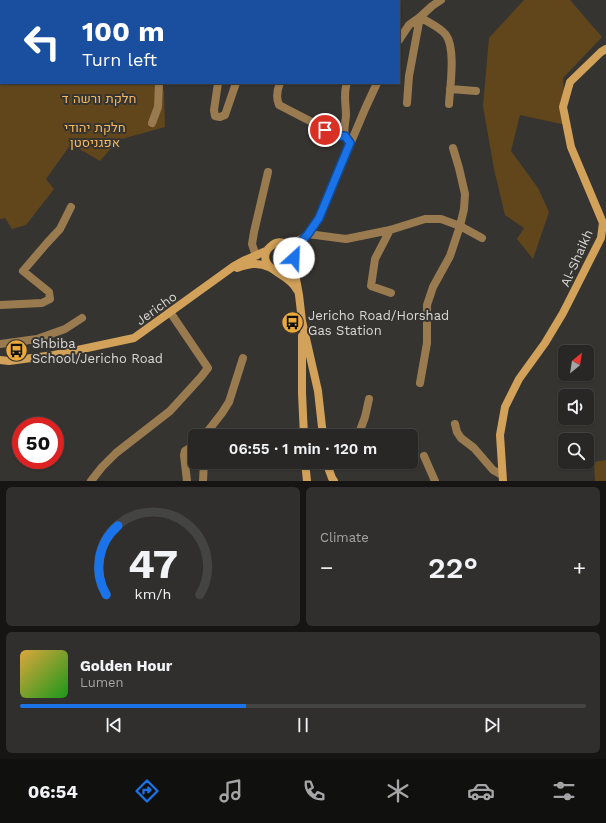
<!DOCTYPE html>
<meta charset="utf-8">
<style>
:root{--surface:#282725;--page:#302f2d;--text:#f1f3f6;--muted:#a5a5a7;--line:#444442;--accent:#1a73e8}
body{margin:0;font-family:"Work Sans",Heebo,sans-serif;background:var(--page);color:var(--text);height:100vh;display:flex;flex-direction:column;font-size:15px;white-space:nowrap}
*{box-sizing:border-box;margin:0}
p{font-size:13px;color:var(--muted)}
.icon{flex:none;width:22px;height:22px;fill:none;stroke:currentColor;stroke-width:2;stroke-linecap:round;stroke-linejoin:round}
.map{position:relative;height:481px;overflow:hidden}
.panel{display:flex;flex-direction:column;gap:6px;padding:6px;background:#161514;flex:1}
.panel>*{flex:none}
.top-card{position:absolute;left:0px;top:0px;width:400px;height:84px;box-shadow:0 1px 3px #0004,0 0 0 1px var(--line);background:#1a4fa0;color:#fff;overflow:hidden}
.needle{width:26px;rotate:30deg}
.tools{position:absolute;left:558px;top:345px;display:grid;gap:8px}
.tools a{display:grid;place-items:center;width:36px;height:36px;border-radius:6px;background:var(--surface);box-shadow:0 1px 3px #0004,0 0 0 1px var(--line);font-size:20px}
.speed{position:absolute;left:12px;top:417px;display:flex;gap:8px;font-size:20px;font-weight:700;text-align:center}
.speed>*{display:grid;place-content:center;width:52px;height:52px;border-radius:50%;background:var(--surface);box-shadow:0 1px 3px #0004,0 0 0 1px var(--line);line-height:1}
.speed .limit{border:6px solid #d22;background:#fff;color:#111}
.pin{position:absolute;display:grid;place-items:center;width:34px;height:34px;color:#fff;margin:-17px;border:2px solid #fff;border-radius:50%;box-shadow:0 1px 4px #0007}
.me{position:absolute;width:44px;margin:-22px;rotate:25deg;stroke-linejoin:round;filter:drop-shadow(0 0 3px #0008)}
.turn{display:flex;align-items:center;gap:14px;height:84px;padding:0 16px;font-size:18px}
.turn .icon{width:52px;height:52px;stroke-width:2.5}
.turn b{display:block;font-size:28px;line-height:34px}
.big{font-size:30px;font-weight:600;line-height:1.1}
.panel .tile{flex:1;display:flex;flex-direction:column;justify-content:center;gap:6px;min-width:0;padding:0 14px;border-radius:6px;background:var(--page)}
.panel .dial{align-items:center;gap:0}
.dial svg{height:104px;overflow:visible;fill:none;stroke:var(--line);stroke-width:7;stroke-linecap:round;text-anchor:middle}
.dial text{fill:var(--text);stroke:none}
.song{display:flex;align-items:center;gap:12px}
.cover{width:48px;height:48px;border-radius:6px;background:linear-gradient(135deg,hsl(40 70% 55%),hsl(120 70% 35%))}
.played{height:4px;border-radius:2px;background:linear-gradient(90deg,var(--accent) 40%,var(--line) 40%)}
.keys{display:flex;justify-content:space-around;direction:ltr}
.heat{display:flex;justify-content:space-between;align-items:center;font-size:22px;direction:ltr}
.panel .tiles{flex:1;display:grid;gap:6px;grid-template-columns:1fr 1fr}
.tile:last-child{grid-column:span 2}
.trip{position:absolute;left:188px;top:429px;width:230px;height:40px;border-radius:6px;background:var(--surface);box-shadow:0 1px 3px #0004,0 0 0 1px var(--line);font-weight:600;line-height:40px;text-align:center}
.tabs{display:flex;height:64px;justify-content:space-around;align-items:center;background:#10100f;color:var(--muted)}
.tabs .icon{width:28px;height:28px}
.tabs .current{color:var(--accent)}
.tabs b{font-size:18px;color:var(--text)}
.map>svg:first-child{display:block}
.green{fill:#61461c}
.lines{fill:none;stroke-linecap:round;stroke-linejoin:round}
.street{stroke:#9a7b50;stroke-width:8}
.secondary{stroke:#d3a25a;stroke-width:8}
.route-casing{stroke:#114b97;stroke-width:10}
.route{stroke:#1a73e8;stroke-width:7}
.labels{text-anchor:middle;stroke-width:4;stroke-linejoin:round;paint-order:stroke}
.park-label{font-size:13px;fill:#f5b960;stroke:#363431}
.street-label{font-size:13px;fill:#dad8d6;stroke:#363431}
.poi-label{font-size:13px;fill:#dad8d6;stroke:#363431;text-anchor:start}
</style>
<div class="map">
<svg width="606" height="481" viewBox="0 0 606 481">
<rect width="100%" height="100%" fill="#363431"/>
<!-- green -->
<path class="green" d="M0,0H174V1H1V83H161L164,92L165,127L118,140L100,161L71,144L46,179L54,189L26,225L12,229L5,218L0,219Z
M524,0H570L602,37L563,78L566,125L520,115L511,151L538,188L549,212L533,259L517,239L524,228L505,215L494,169L483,106L489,38Z
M606,460V481H595L594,462Z"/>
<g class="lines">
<!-- street -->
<path class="street" d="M180,1V0
M250,1L252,0
M305,1L306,0
M367,1L368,0
M399,40L409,25L420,17L432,6L441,0
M218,83L214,110L215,116L220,117L225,115L236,83
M280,83C277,90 276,98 279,105L337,135L345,136
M347,83C343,94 346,104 346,115C346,121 343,129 345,135C345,137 347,139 348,140
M450,89L476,91
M407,103L409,76L420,17C429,23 440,27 446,35C456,49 450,87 449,104
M152,123L158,107L159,83
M390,230L375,259L371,286L391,293
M285,243C295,242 300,241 308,234L346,239L390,230L425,219H441L460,226L482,238
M294,254C302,241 311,230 319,218L365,109L377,83
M256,256L252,244L254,232L268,172
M0,305L42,303L50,299L49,292L23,271L47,243L60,229L71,207
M0,344L37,339L65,329L82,318
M420,383L427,343V305L433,287L450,256L460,226L464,209L465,194L459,168L453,148
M455,424L457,432L461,438L474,448L493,470L502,475
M204,436L222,413L229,402L243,358
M358,436L365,417L369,399
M424,456L435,481
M91,481L102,467L116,453L170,411L201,377L208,368L170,312
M187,481L184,455L185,451L190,448L195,451
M203,481L204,462"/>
<!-- secondary -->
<path class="secondary" d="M293,263L299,295L302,321L318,391L323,436
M237,268C248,264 258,262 269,267
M277,271C310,272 288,228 270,247C266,250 264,256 266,261C269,272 290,275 297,290
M302,336V393L304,436
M0,360L9,361L54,355L134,338L234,266L243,261L266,251
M305,462L307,481
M326,462L332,478L334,481
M503,481L500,435L505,407L519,379L545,343L563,313L601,238L603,223L571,147L563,107L570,82L601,52L606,49"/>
</g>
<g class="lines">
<defs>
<path id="route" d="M294,258V254L301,242L308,234L319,218L350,143L345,136H337L325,130"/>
</defs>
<!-- route casing -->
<use href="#route" class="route-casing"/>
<!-- route -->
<use href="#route" class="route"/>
</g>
<!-- icons -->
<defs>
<symbol id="bus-disc" viewBox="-11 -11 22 22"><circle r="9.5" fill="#eca93b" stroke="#363431"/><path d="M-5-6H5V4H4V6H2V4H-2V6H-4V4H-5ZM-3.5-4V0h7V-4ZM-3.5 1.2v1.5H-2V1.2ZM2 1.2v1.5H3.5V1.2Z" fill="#111"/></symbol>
</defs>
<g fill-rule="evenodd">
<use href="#bus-disc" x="280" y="310" width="25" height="25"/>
<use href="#bus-disc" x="4" y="338" width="25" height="25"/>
</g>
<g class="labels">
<!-- park labels -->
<g class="park-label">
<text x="99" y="103">חלקת ורשה ד</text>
<text x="95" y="132">חלקת יהודי<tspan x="95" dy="15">אפגניסטן</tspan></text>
</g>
<!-- street labels -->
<g class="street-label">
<text transform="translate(576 258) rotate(-66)" y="5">Al-Shaikh</text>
<text transform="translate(156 308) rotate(-36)" y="5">Jericho</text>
</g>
<!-- poi labels -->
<g class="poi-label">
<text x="308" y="320">Jericho Road/Horshad<tspan x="308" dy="15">Gas Station</tspan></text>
<text x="32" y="348">Shbiba<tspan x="32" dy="15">School/Jericho Road</tspan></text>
</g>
</g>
</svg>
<div class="tools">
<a><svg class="needle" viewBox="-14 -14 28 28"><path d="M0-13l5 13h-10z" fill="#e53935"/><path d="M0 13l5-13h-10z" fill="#a5a5a7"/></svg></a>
<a><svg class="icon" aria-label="sound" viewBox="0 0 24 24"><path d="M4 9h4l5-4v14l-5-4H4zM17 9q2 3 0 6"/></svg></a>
<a><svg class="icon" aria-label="search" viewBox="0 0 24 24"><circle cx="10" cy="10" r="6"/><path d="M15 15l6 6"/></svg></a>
</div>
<div class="speed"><div class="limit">50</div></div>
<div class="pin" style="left:325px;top:130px;background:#d93025"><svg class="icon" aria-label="arrive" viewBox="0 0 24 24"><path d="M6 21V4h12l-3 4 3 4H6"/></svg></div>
<svg class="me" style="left:294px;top:258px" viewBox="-20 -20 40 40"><circle r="19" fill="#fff"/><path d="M0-13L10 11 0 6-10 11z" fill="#1a73e8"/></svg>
<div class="trip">06:55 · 1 min · 120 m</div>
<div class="top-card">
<div class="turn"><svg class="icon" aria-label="left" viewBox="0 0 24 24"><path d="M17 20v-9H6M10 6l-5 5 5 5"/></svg><div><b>100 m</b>Turn left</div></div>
</div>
</div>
<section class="panel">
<div class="tiles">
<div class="tile dial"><svg viewBox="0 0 100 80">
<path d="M14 69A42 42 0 1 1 86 69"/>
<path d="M14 69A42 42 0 0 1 23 16" stroke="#1a73e8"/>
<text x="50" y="56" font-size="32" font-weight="700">47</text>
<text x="50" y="72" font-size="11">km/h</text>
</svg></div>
<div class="tile"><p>Climate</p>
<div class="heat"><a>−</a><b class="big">22°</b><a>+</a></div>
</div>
<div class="tile">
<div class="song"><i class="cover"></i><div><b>Golden Hour</b><p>Lumen</p></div></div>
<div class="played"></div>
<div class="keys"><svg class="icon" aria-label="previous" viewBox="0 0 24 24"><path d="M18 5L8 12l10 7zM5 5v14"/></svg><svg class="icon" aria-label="pause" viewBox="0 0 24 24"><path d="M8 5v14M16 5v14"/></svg><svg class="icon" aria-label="next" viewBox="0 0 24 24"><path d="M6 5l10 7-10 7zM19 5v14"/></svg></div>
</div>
</div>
</section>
<nav class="tabs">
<b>06:54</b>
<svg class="icon current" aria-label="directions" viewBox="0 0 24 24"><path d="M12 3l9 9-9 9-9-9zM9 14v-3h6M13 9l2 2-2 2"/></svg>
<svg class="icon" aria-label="music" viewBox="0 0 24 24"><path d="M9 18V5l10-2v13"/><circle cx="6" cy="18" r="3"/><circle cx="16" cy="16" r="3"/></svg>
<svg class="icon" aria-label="phone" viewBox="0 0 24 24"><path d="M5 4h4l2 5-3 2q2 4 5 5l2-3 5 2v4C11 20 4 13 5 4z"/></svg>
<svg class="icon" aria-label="climate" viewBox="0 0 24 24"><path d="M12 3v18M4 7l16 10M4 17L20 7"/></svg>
<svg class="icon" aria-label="car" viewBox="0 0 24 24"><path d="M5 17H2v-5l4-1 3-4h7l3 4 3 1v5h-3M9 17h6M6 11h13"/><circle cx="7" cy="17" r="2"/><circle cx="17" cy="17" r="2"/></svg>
<svg class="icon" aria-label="filters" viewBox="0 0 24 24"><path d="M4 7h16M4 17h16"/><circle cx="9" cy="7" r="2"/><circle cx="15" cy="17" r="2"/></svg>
</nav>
